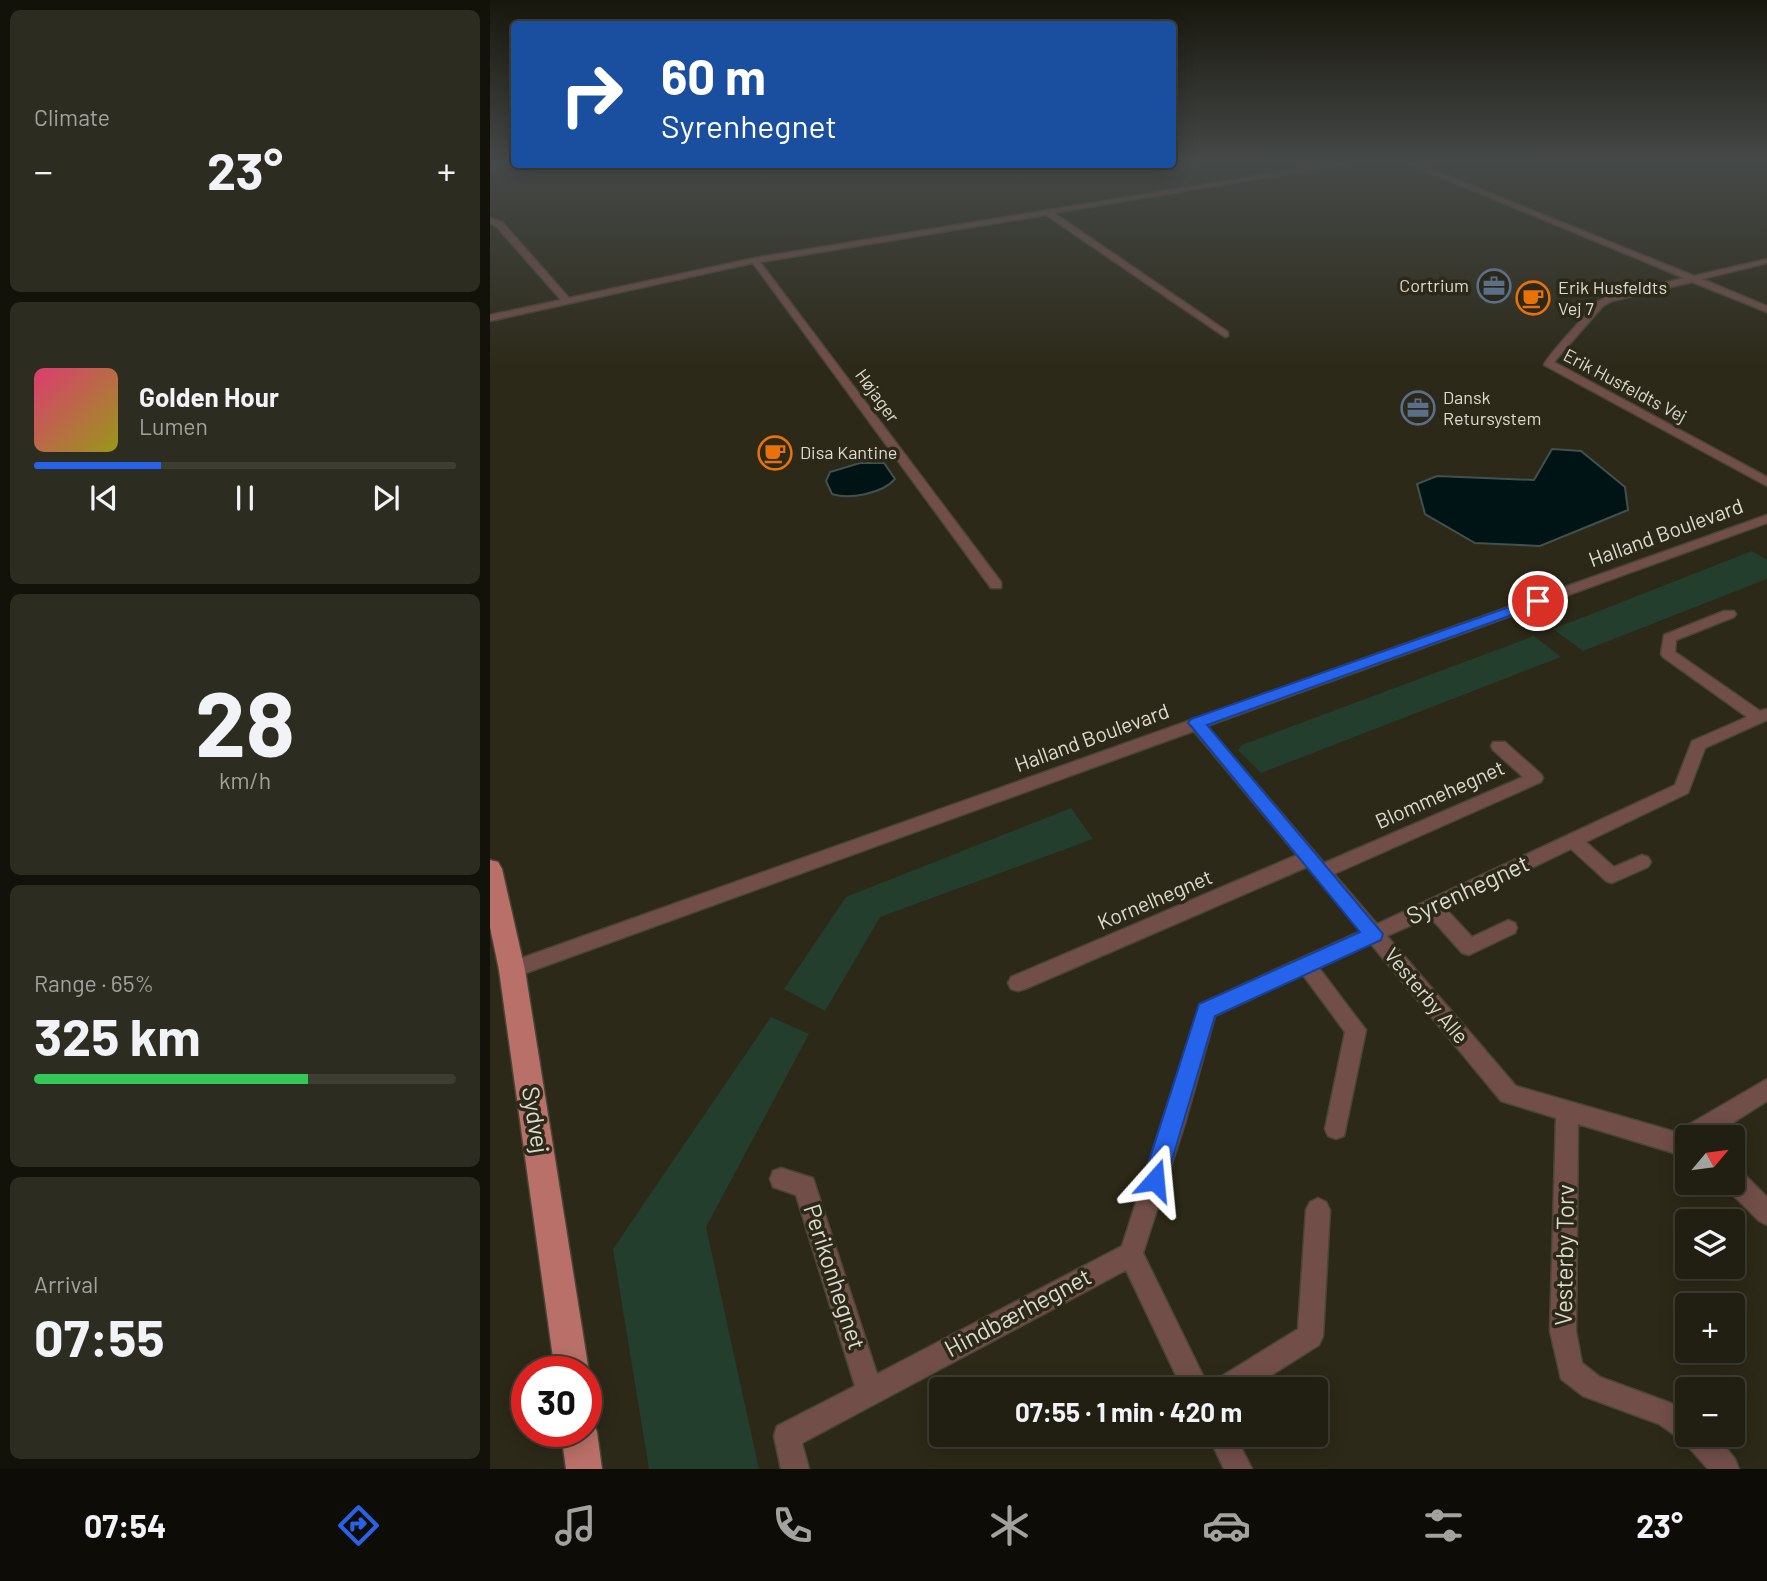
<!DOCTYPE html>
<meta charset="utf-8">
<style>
:root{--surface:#211f12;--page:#2d2c20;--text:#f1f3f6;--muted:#a2a29f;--line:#3e3d32;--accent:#2563eb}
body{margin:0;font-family:Barlow,sans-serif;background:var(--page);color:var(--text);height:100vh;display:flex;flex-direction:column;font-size:26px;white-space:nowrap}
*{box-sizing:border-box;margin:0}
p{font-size:23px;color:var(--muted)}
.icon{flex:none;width:38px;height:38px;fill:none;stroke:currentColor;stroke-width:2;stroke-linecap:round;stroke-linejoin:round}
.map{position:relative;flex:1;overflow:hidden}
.sheet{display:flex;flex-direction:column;gap:10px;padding:10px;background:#12110a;width:490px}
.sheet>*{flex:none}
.guide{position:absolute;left:21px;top:21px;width:665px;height:147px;border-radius:7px;box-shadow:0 4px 18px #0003,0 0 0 2px var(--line);background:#1a4fa0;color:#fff;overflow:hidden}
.needle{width:46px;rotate:61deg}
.tools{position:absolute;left:1185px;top:1125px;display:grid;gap:14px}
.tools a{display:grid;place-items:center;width:70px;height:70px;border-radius:7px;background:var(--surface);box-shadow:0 4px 18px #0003,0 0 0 2px var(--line);font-size:35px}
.speed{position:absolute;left:21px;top:1356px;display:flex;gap:14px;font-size:35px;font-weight:700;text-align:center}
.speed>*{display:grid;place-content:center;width:91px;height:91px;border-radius:50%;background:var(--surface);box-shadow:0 4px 18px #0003,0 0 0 2px var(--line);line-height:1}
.speed .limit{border:10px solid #d22;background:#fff;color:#111}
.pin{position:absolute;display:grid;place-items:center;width:60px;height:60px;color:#fff;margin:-30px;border:4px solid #fff;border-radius:50%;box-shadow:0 2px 7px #0007}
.me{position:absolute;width:77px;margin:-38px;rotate:18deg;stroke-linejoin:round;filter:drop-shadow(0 0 5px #0008)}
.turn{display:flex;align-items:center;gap:24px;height:147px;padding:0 35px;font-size:32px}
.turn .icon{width:91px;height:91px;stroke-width:2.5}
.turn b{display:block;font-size:49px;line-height:60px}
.big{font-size:52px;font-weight:700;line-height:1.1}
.sheet .tile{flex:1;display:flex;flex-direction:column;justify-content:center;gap:10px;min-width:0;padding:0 24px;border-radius:10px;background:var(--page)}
.sheet .dial{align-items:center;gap:0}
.dial b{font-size:91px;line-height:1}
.song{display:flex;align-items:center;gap:21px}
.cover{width:84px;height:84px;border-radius:10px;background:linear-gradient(135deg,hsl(340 70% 55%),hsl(60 70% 35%))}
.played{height:7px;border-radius:4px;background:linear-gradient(90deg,var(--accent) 30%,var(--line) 30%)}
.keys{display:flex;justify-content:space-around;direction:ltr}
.heat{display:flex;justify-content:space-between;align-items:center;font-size:38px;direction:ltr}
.charge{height:10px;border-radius:5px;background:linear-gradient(90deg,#34c759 65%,var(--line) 0)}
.trip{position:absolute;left:439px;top:1377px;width:399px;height:70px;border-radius:7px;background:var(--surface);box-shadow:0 4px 18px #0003,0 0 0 2px var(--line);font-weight:700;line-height:70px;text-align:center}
.menu{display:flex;height:112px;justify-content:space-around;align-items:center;background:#0d0c07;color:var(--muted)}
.menu .icon{width:49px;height:49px}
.menu .on{color:var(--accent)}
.menu b{font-size:32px;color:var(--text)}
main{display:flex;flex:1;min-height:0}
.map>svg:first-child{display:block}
.green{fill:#233e2d}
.water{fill:#001416;stroke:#42504e;stroke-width:2}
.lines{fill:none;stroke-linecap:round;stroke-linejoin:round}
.minor-casing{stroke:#484536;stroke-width:3}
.major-casing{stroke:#484536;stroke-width:3}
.minor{fill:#724e49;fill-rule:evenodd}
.major{fill:#b97068;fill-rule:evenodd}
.route{fill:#2563eb;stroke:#184099;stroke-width:2}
.labels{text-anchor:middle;stroke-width:7;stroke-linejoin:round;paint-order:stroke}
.far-poi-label{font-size:18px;fill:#dddbd1;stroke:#2c2918;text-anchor:start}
.far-street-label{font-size:18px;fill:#dddbd1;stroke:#2c2918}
.street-label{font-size:21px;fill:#dddbd1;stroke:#2c2918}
.near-street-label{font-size:24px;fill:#dddbd1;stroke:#2c2918}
</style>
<main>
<section class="sheet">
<div class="tile"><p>Climate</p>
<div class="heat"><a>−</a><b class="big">23°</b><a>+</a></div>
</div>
<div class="tile">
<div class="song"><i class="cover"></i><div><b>Golden Hour</b><p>Lumen</p></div></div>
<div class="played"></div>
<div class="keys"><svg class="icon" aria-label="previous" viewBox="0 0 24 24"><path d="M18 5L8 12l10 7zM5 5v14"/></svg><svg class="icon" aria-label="pause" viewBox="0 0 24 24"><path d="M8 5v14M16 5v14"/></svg><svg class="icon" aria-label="next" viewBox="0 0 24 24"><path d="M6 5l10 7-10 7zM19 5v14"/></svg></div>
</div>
<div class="tile dial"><b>28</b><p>km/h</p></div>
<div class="tile"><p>Range · 65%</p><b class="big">325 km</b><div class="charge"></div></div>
<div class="tile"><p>Arrival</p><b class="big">07:55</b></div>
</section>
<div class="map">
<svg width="1277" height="1469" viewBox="0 0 1277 1469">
<rect width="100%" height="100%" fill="#2c2918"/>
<!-- green -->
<path class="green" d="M1262,551L1277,560V579L1093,651L1063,629Z
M1044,636L1071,657L771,773L748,750L752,745Z
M581,808L603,839L390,917L335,1011L294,989L356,897Z
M281,1017L319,1034L216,1227L269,1469H159L123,1249Z"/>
<!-- water -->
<path class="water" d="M1062,449L1091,451L1135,487L1138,510L1050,546L985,543L935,514L927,484L947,476L1044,480Z
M370,463H394L405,479C393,493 360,500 342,494L336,481L340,472Z"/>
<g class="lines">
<defs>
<path id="minor" d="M847,163H863L564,213L738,332V336L735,337L556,215L270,262L511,582V588H501L263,263L0,321V315L71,300L7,227L0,223V218L13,223L79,298L265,258Z
M917,163H926L1204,276L1277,259V263L1212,279L1277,306V312L1202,282L1122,301L1113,306L1064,362L1277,477V486L1054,365C1056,357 1098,313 1107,302L1116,297L1194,278Z
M1277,515V523L717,726L834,863L1033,777L1003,750L1001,746L1003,742H1015L1051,774L1053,778L1051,782L844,874L887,924L1185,785L1202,741L1257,717L1173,657L1171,654L1174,635L1234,611H1244L1246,614L1244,617L1186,640L1185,652L1270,711L1277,709V720L1215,748L1198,793L1096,842L1124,867L1152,855L1158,857L1161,862L1158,867L1122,883L1116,881L1081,849L956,909L982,937L1018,920L1025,923L1027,928L1025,933L979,955L972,953L940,917L897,936L1026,1086L1186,1132L1277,1079V1101L1219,1138H1197V1149L1187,1154L1088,1124L1086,1331L1092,1363L1110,1377L1186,1405L1197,1413V1435H1226L1245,1459L1249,1469H1218L1193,1441L1169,1424L1093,1396L1071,1379L1060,1331L1066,1118L1011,1101L881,944L829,968L876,1030L854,1136L846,1139L838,1136L835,1129L855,1032L813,975L725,1016L695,1123L653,1253L720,1390H693L636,1270L312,1443L319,1469H291L284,1436L287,1426L365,1386L306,1195L283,1187L280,1179L283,1171L291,1168L323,1178L387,1374L632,1246L710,1004L871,931L817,867L535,989L528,991L521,989L518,983L521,977L807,855L704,731L22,978L15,976L12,970L15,964Z
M1242,1167L1250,1170L1277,1197V1225L1269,1221L1234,1186L1233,1183H1242Z
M828,1198L836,1202L840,1210L833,1336L829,1345L758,1390H720L724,1381L808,1329L816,1210L820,1202Z
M718,1435H745L762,1469H734Z"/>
<path id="major" d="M0,860L8,862L12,869L35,970L99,1372L96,1379V1372H65L9,970L0,927Z
M96,1417L102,1419L107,1432L112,1469H76L71,1432H96Z"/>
</defs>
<!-- minor casing -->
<use href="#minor" class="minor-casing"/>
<!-- major casing -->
<use href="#major" class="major-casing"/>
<!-- minor -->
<use href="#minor" class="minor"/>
<!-- major -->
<use href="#major" class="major"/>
</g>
<!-- sky -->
<linearGradient id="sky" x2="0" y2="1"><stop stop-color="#18170d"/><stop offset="0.44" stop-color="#454948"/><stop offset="1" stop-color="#454948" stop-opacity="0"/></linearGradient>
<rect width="1277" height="369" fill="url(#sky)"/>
<!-- route -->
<path class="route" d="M1048,597L1052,599V604L717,725L893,934L891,940L725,1016L676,1180L673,1188L665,1191L657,1188L653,1180L709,1004L870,932L701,726L698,723L701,719Z"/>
<!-- icons -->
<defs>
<symbol id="office-ring" viewBox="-11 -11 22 22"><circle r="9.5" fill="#2c2918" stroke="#5c6f8a" stroke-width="1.5"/><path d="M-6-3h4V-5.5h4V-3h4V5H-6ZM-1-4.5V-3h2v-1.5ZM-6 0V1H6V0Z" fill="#5c6f8a"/></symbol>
<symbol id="cafe-ring" viewBox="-11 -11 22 22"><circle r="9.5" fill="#2c2918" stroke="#e8710a" stroke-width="1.5"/><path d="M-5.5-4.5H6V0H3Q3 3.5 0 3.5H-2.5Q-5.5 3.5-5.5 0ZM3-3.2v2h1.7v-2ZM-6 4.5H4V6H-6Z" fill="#e8710a"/></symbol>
</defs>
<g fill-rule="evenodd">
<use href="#office-ring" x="985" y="267" width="38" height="38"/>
<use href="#cafe-ring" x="1024" y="279" width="38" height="38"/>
<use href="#office-ring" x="909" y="389" width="38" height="38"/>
<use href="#cafe-ring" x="266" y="434" width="38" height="38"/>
</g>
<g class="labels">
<!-- far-poi labels -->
<g class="far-poi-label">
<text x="979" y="292" text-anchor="end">Cortrium</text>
<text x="1068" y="294">Erik Husfeldts<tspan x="1068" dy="21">Vej 7</tspan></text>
<text x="953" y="404">Dansk<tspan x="953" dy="21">Retursystem</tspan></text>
<text x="310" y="459">Disa Kantine</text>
</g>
<!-- far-street labels -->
<g class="far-street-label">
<text transform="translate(1135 386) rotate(28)" y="6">Erik Husfeldts Vej</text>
<text transform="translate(387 396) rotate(54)" y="6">Højager</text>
</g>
<!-- street labels -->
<g class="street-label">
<text transform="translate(1176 533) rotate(-20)" y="7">Halland Boulevard</text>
<text transform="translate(602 738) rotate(-20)" y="7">Halland Boulevard</text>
<text transform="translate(950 795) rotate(-24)" y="7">Blommehegnet</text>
<text transform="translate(665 900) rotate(-23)" y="7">Kornelhegnet</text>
<text transform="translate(936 996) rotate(50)" y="7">Vesterby Alle</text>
</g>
<!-- near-street labels -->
<g class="near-street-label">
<text transform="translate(978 890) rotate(-25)" y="8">Syrenhegnet</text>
<text transform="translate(45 1120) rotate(81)" y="8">Sydvej</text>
<text transform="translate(1075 1255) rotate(-89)" y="8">Vesterby Torv</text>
<text transform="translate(344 1277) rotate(72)" y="8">Perikonhegnet</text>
<text transform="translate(528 1313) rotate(-28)" y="8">Hindbærhegnet</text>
</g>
</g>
</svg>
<div class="tools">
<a><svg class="needle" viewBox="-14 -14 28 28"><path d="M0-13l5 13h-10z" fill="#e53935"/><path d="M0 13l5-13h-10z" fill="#a2a29f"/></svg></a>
<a><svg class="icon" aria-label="layers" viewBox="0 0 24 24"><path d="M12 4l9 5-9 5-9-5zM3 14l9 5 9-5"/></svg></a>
<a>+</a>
<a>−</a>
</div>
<div class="speed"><div class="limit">30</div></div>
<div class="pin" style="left:1048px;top:601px;background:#d93025"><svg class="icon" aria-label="arrive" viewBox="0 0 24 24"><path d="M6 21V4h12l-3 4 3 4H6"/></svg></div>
<svg class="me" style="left:665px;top:1180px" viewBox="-20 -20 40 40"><path d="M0-17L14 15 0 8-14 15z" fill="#2563eb" stroke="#fff" stroke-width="4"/></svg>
<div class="trip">07:55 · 1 min · 420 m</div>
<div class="guide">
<div class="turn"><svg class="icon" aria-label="right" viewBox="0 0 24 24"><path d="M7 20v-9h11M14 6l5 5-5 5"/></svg><div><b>60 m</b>Syrenhegnet</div></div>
</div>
</div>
</main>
<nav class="menu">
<b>07:54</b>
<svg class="icon on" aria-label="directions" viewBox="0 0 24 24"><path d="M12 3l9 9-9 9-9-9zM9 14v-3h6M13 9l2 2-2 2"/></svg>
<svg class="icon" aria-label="music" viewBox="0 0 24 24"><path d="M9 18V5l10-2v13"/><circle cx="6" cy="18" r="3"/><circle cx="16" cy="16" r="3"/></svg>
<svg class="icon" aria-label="phone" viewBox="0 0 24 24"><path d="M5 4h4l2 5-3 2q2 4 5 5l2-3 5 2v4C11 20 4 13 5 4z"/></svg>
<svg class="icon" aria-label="climate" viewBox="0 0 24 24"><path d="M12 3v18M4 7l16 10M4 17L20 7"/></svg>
<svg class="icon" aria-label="car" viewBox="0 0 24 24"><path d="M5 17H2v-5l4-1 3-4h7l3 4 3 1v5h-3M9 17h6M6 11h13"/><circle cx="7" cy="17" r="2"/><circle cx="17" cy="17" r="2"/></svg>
<svg class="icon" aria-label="filters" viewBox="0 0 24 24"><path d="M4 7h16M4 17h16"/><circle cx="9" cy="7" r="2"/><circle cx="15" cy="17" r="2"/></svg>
<b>23°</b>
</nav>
